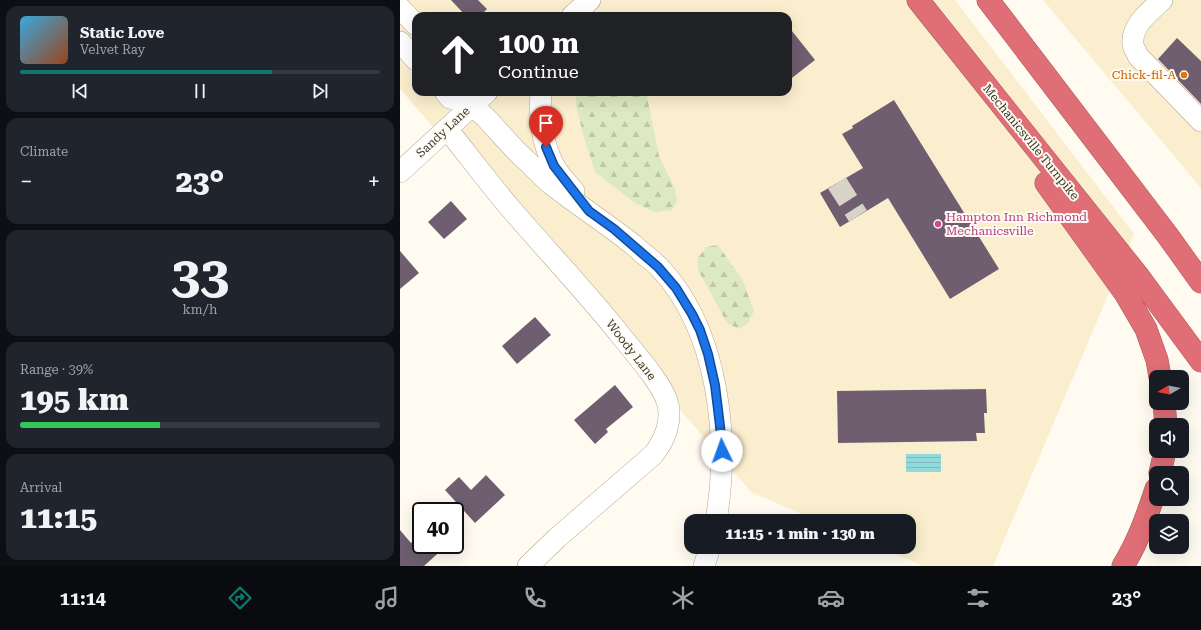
<!DOCTYPE html>
<meta charset="utf-8">
<style>
:root{--surface:#171b24;--page:#20242c;--text:#f1f3f6;--muted:#9ea1a6;--line:#363941;--accent:#0f766e}
body{margin:0;font-family:"Roboto Serif",serif;background:var(--page);color:var(--text);height:100vh;display:flex;flex-direction:column;font-size:15px;white-space:nowrap}
*{box-sizing:border-box;margin:0}
p{font-size:13px;color:var(--muted)}
.icon{flex:none;width:22px;height:22px;fill:none;stroke:currentColor;stroke-width:2;stroke-linecap:round;stroke-linejoin:round}
.map{position:relative;flex:1;overflow:hidden}
.details{display:flex;flex-direction:column;gap:6px;padding:6px;background:#0d0f14;width:400px}
.details>*{flex:none}
.guide{position:absolute;left:12px;top:12px;width:380px;height:84px;border-radius:12px;box-shadow:0 4px 16px #0002;background:#202124;color:#fff;overflow:hidden}
.needle{width:26px;rotate:261deg}
.buttons{position:absolute;left:749px;top:370px;display:grid;gap:8px}
.buttons a{display:grid;place-items:center;width:40px;height:40px;border-radius:8px;background:var(--surface);box-shadow:0 4px 16px #0002;font-size:20px}
.speed{position:absolute;left:12px;top:502px;display:flex;gap:8px;font-size:20px;font-weight:700;text-align:center}
.speed>*{display:grid;place-content:center;width:52px;height:52px;border-radius:50%;background:var(--surface);box-shadow:0 4px 16px #0002;line-height:1}
.speed .limit{border:2px solid #111;border-radius:6px;background:#fff;color:#111}
.pin{position:absolute;display:grid;place-items:center;width:34px;height:34px;color:#fff;margin:-41px -17px;border-radius:50% 50% 50% 0;rotate:-45deg;box-shadow:0 0 4px #0007}
.pin .icon{rotate:45deg}
.me{position:absolute;width:44px;margin:-22px;rotate:357deg;stroke-linejoin:round;filter:drop-shadow(0 0 3px #0008)}
.turn{display:flex;align-items:center;gap:14px;height:84px;padding:0 20px;font-size:18px}
.turn .icon{width:52px;height:52px;stroke-width:2.5}
.turn b{display:block;font-size:28px;line-height:34px}
.big{font-size:30px;font-weight:800;line-height:1.1}
.details .widget{flex:1;display:flex;flex-direction:column;justify-content:center;gap:6px;min-width:0;padding:0 14px;border-radius:12px;background:var(--page)}
.details .dial{align-items:center;gap:0}
.dial b{font-size:52px;line-height:1}
.song{display:flex;align-items:center;gap:12px}
.cover{width:48px;height:48px;border-radius:6px;background:linear-gradient(135deg,hsl(200 70% 55%),hsl(20 70% 35%))}
.played{height:4px;border-radius:2px;background:linear-gradient(90deg,var(--accent) 70%,var(--line) 70%)}
.keys{display:flex;justify-content:space-around;direction:ltr}
.heat{display:flex;justify-content:space-between;align-items:center;font-size:22px;direction:ltr}
.charge{height:6px;border-radius:3px;background:linear-gradient(90deg,#34c759 39%,var(--line) 0)}
.trip{position:absolute;left:284px;top:514px;width:232px;height:40px;border-radius:12px;background:var(--surface);box-shadow:0 4px 16px #0002;font-weight:800;line-height:40px;text-align:center}
.tab-bar{display:flex;height:64px;justify-content:space-around;align-items:center;background:#090b0e;color:var(--muted)}
.tab-bar .icon{width:28px;height:28px}
.tab-bar .selected{color:var(--accent)}
.tab-bar b{font-size:18px;color:var(--text)}
main{display:flex;flex:1;min-height:0}
.map>svg:first-child{display:block}
.built{fill:#faeece;fill-rule:evenodd}
.forest{fill:url(#forest-firs)}
.water{fill:url(#water-rules)}
.building{fill:#6e5e70}
.lines{fill:none;stroke-linecap:round;stroke-linejoin:round}
.minor-tunnel{stroke:#d7d3c9;stroke-width:21;stroke-dasharray:21 10;stroke-linecap:butt}
.minor-casing{stroke:#b1a891;stroke-width:22}
.highway-casing{stroke:#a55a5c;stroke-width:23}
.minor{stroke:#fff;stroke-width:21}
.highway{stroke:#e06e76;stroke-width:22}
.route-casing{stroke:#114b97;stroke-width:10}
.route{stroke:#1a73e8;stroke-width:7}
.food-dot{fill:#e8710a;stroke:#fffbf1;stroke-width:1.5}
.hotel-dot{fill:#d1479c;stroke:#fffbf1;stroke-width:1.5}
.labels{text-anchor:middle;stroke-width:4;stroke-linejoin:round;paint-order:stroke}
.food-label{font-size:12px;fill:#c56008;stroke:#fffbf1;text-anchor:end}
.street-label{font-size:12px;fill:#38342b;stroke:#fffbf1}
.hotel-label{font-size:12px;fill:#b23c85;stroke:#fffbf1;text-anchor:start}
</style>
<main>
<section class="details">
<div class="widget">
<div class="song"><i class="cover"></i><div><b>Static Love</b><p>Velvet Ray</p></div></div>
<div class="played"></div>
<div class="keys"><svg class="icon" aria-label="previous" viewBox="0 0 24 24"><path d="M18 5L8 12l10 7zM5 5v14"/></svg><svg class="icon" aria-label="pause" viewBox="0 0 24 24"><path d="M8 5v14M16 5v14"/></svg><svg class="icon" aria-label="next" viewBox="0 0 24 24"><path d="M6 5l10 7-10 7zM19 5v14"/></svg></div>
</div>
<div class="widget"><p>Climate</p>
<div class="heat"><a>−</a><b class="big">23°</b><a>+</a></div>
</div>
<div class="widget dial"><b>33</b><p>km/h</p></div>
<div class="widget"><p>Range · 39%</p><b class="big">195 km</b><div class="charge"></div></div>
<div class="widget"><p>Arrival</p><b class="big">11:15</b></div>
</section>
<div class="map">
<svg width="801" height="566" viewBox="0 0 801 566">
<defs>
<pattern id="forest-firs" width="22" height="20" patternUnits="userSpaceOnUse"><rect width="22" height="20" fill="#dde9c0"/><path d="M5 1l3.5 6h-7zM16 11l3.5 6h-7z" fill="#bec8a5"/></pattern>
<pattern id="water-rules" width="6" height="5" patternUnits="userSpaceOnUse"><rect width="6" height="5" fill="#92d9db"/><path d="M0 2.5h6" fill="none" stroke="#7fbbbc"/></pattern>
</defs>
<rect width="100%" height="100%" fill="#fffbf1"/>
<!-- built -->
<path class="built" d="M0,0H555L734,234L593,566H523L479,547H509V521H418L351,492L244,368L0,89ZM16,16H388V92H16Z
M643,0H801V188Z"/>
<!-- forest -->
<path class="forest" d="M176,92H246L259,156L275,189L277,201L272,210L254,212L235,203L195,172L183,134L176,105Z
M318,245L343,281L354,311L348,323L339,329L327,323L298,270V258L306,247Z"/>
<!-- water -->
<path class="water" d="M506,454H541V472H506Z"/>
<!-- building -->
<path class="building" d="M51,0H78L87,9L80,16H66Z
M388,26L415,60L388,81Z
M777,38L801,61V104L758,59Z
M494,100L599,269L550,299L488,198L440,227L420,193L463,168L442,134L453,128L452,126Z
M51,201L67,219L44,239L28,222Z
M0,251L19,273L0,289Z
M135,317L151,335L117,364L102,346Z
M215,385L233,407L206,429L208,432L195,444L174,420Z
M586,389L587,413H584L585,433H576L577,441L438,443L437,391Z
M86,475L105,495L75,523L45,490L59,477L71,490Z
M0,530L11,543L21,534V545H47L24,566H0Z"/>
<g class="lines">
<!-- minor-tunnel -->
<path class="minor-tunnel" d="M437,183L458,216"/>
<defs>
<path id="minor" d="M762,0C750,12 731,25 733,44C733,48 737,52 738,56L801,121
M0,8L16,25
M172,16L190,0
M0,42L16,60
M45,92L50,98L73,104
M70,92C71,96 72,100 73,104C76,109 83,115 87,119C101,134 114,150 129,163C136,170 143,177 151,184C179,206 209,225 236,247C243,254 252,260 259,267C319,330 330,439 316,521
M141,92C139,117 142,142 153,164C158,174 167,183 174,191
M47,129C68,155 89,183 111,209C148,252 187,293 222,337C236,355 260,381 267,401C273,420 265,440 253,455L157,538L128,566
M0,172L87,92
M304,566L310,547"/>
<path id="highway" d="M518,0L739,277L801,361
M588,0L768,236L801,282
M646,183L725,293L746,329L757,360L760,377
M764,403L766,425
M760,473L765,451
M723,566C738,542 747,516 756,489"/>
</defs>
<!-- minor casing -->
<use href="#minor" class="minor-casing"/>
<!-- highway casing -->
<use href="#highway" class="highway-casing"/>
<!-- minor -->
<use href="#minor" class="minor"/>
<!-- highway -->
<use href="#highway" class="highway"/>
</g>
<g class="lines">
<defs>
<path id="route" d="M146,147L154,166L189,211L214,229L258,267L276,288L292,314L300,330L308,354L315,385L320,426L322,451"/>
</defs>
<!-- route casing -->
<use href="#route" class="route-casing"/>
<!-- route -->
<use href="#route" class="route"/>
</g>
<!-- markers -->
<circle class="food-dot" cx="784" cy="75" r="4"/>
<circle class="hotel-dot" cx="538" cy="224" r="4"/>
<g class="labels">
<!-- food labels -->
<g class="food-label">
<text x="776" y="79">Chick-fil-A</text>
</g>
<!-- street labels -->
<g class="street-label">
<text transform="translate(43 132) rotate(-43)" y="4">Sandy Lane</text>
<text transform="translate(631 142) rotate(51)" y="4">Mechanicsville Turnpike</text>
<text transform="translate(231 350) rotate(52)" y="4">Woody Lane</text>
</g>
<!-- hotel labels -->
<g class="hotel-label">
<text x="546" y="221">Hampton Inn Richmond<tspan x="546" dy="14">Mechanicsville</tspan></text>
</g>
</g>
</svg>
<div class="buttons">
<a><svg class="needle" viewBox="-14 -14 28 28"><path d="M0-13l5 13h-10z" fill="#e53935"/><path d="M0 13l5-13h-10z" fill="#9ea1a6"/></svg></a>
<a><svg class="icon" aria-label="sound" viewBox="0 0 24 24"><path d="M4 9h4l5-4v14l-5-4H4zM17 9q2 3 0 6"/></svg></a>
<a><svg class="icon" aria-label="search" viewBox="0 0 24 24"><circle cx="10" cy="10" r="6"/><path d="M15 15l6 6"/></svg></a>
<a><svg class="icon" aria-label="layers" viewBox="0 0 24 24"><path d="M12 4l9 5-9 5-9-5zM3 14l9 5 9-5"/></svg></a>
</div>
<div class="speed"><div class="limit">40</div></div>
<div class="pin" style="left:146px;top:147px;background:#d93025"><svg class="icon" aria-label="arrive" viewBox="0 0 24 24"><path d="M6 21V4h12l-3 4 3 4H6"/></svg></div>
<svg class="me" style="left:322px;top:451px" viewBox="-20 -20 40 40"><circle r="19" fill="#fff"/><path d="M0-13L10 11 0 6-10 11z" fill="#1a73e8"/></svg>
<div class="trip">11:15 · 1 min · 130 m</div>
<div class="guide">
<div class="turn"><svg class="icon" aria-label="ahead" viewBox="0 0 24 24"><path d="M12 20V5M6 11l6-6 6 6"/></svg><div><b>100 m</b>Continue</div></div>
</div>
</div>
</main>
<nav class="tab-bar">
<b>11:14</b>
<svg class="icon selected" aria-label="directions" viewBox="0 0 24 24"><path d="M12 3l9 9-9 9-9-9zM9 14v-3h6M13 9l2 2-2 2"/></svg>
<svg class="icon" aria-label="music" viewBox="0 0 24 24"><path d="M9 18V5l10-2v13"/><circle cx="6" cy="18" r="3"/><circle cx="16" cy="16" r="3"/></svg>
<svg class="icon" aria-label="phone" viewBox="0 0 24 24"><path d="M5 4h4l2 5-3 2q2 4 5 5l2-3 5 2v4C11 20 4 13 5 4z"/></svg>
<svg class="icon" aria-label="climate" viewBox="0 0 24 24"><path d="M12 3v18M4 7l16 10M4 17L20 7"/></svg>
<svg class="icon" aria-label="car" viewBox="0 0 24 24"><path d="M5 17H2v-5l4-1 3-4h7l3 4 3 1v5h-3M9 17h6M6 11h13"/><circle cx="7" cy="17" r="2"/><circle cx="17" cy="17" r="2"/></svg>
<svg class="icon" aria-label="filters" viewBox="0 0 24 24"><path d="M4 7h16M4 17h16"/><circle cx="9" cy="7" r="2"/><circle cx="15" cy="17" r="2"/></svg>
<b>23°</b>
</nav>
